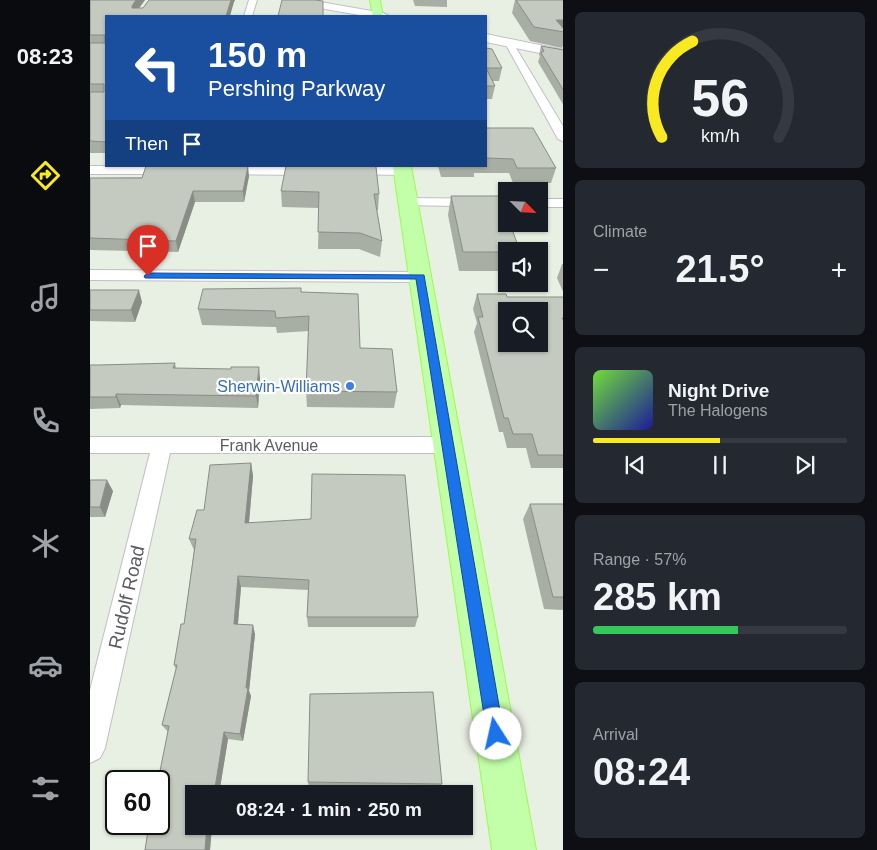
<!DOCTYPE html>
<meta charset="utf-8">
<style>
:root{--surface:#171b24;--page:#242831;--text:#f1f3f6;--muted:#9ea1a6;--line:#363941;--accent:#f8e921}
body{margin:0;font-family:Arial,sans-serif;background:var(--page);color:var(--text);height:100vh;display:flex;flex-direction:column;font-size:19px;white-space:nowrap}
*{box-sizing:border-box;margin:0}
p{font-size:16px;color:var(--muted)}
.icon{flex:none;width:28px;height:28px;fill:none;stroke:currentColor;stroke-width:2;stroke-linecap:round;stroke-linejoin:round}
.map{position:relative;flex:1;overflow:hidden}
.panel{display:flex;flex-direction:column;gap:12px;padding:12px;background:#0d0f14;width:314px}
.panel>*{flex:none}
.top-card{position:absolute;left:15px;top:15px;width:382px;height:152px;border-radius:0px;box-shadow:0 1px 4px #0004;background:#1a4fa0;color:#fff;overflow:hidden}
.needle{width:32px;rotate:114deg}
.controls{position:absolute;left:408px;top:182px;display:grid;gap:10px}
.controls a{display:grid;place-items:center;width:50px;height:50px;border-radius:0px;background:var(--surface);box-shadow:0 1px 4px #0004;font-size:25px}
.speed{position:absolute;left:15px;top:770px;display:flex;gap:10px;font-size:25px;font-weight:700;text-align:center}
.speed>*{display:grid;place-content:center;width:65px;height:65px;border-radius:50%;background:var(--surface);box-shadow:0 1px 4px #0004;line-height:1}
.speed .limit{border:2px solid #111;border-radius:8px;background:#fff;color:#111}
.pin{position:absolute;display:grid;place-items:center;width:42px;height:42px;color:#fff;margin:-51px -21px;border-radius:50% 50% 50% 0;rotate:-45deg;box-shadow:0 0 5px #0007}
.pin .icon{rotate:45deg}
.me{position:absolute;width:55px;margin:-28px;rotate:350deg;stroke-linejoin:round;filter:drop-shadow(0 0 4px #0008)}
.turn{display:flex;align-items:center;gap:18px;height:105px;padding:0 20px;font-size:22px}
.turn .icon{width:65px;height:65px;stroke-width:2.5}
.turn b{display:block;font-size:35px;line-height:42px}
.then{display:flex;align-items:center;height:48px;padding:0 20px;background:#0003;gap:10px;font-size:19px}
.big{font-size:38px;font-weight:700;line-height:1.1}
.panel .widget{flex:1;display:flex;flex-direction:column;justify-content:center;gap:8px;min-width:0;padding:0 18px;border-radius:8px;background:var(--page)}
.panel .dial{align-items:center;gap:0}
.dial svg{height:130px;overflow:visible;fill:none;stroke:var(--line);stroke-width:7;stroke-linecap:round;text-anchor:middle}
.dial text{fill:var(--text);stroke:none}
.song{display:flex;align-items:center;gap:15px}
.cover{width:60px;height:60px;border-radius:8px;background:linear-gradient(135deg,hsl(100 70% 55%),hsl(240 70% 35%))}
.played{height:5px;border-radius:2px;background:linear-gradient(90deg,var(--accent) 50%,var(--line) 50%)}
.keys{display:flex;justify-content:space-around;direction:ltr}
.heat{display:flex;justify-content:space-between;align-items:center;font-size:28px;direction:ltr}
.charge{height:8px;border-radius:4px;background:linear-gradient(90deg,#34c759 57%,var(--line) 0)}
.trip{position:absolute;left:95px;top:785px;width:288px;height:50px;border-radius:0px;background:var(--surface);box-shadow:0 1px 4px #0004;font-weight:700;line-height:50px;text-align:center}
main{display:flex;flex:1;min-height:0}
.tabs{display:flex;flex-direction:column;width:90px;justify-content:space-around;align-items:center;background:#090b0e;color:var(--muted)}
.tabs .icon{width:35px;height:35px}
.tabs .on{color:var(--accent)}
.tabs b{font-size:22px;color:var(--text)}
.map>svg:first-child{display:block}
.lines{fill:none;stroke-linecap:round;stroke-linejoin:round}
.street-casing{stroke:#c1bdc6;stroke-width:2}
.secondary-casing{stroke:#c5c0ca;stroke-width:2}
.primary-casing{stroke:#99fd4e;stroke-width:2}
.street{fill:#fff;fill-rule:evenodd}
.secondary{fill:#fff;fill-rule:evenodd}
.primary{fill:#c3ffa9;fill-rule:evenodd}
.wall{fill:#a9aea5}
.shaded-wall{fill:#898d86}
.building{fill:#c4cac0;stroke:#898d86;fill-rule:evenodd}
.route{fill:#1a73e8;stroke:#114b97}
.shop-dot{fill:#3f7fe0;stroke:#fff;stroke-width:2}
.labels{text-anchor:middle;stroke-width:4.5;stroke-linejoin:round;paint-order:stroke}
.shop-label{font-size:16px;fill:#366cbe;stroke:#fff;text-anchor:end}
.street-label{font-size:16px;fill:#5f5b65;stroke:#fff}
.near-street-label{font-size:19px;fill:#5f5b65;stroke:#fff}
</style>
<main>
<nav class="tabs">
<b>08:23</b>
<svg class="icon on" aria-label="directions" viewBox="0 0 24 24"><path d="M12 3l9 9-9 9-9-9zM9 14v-3h6M13 9l2 2-2 2"/></svg>
<svg class="icon" aria-label="music" viewBox="0 0 24 24"><path d="M9 18V5l10-2v13"/><circle cx="6" cy="18" r="3"/><circle cx="16" cy="16" r="3"/></svg>
<svg class="icon" aria-label="phone" viewBox="0 0 24 24"><path d="M5 4h4l2 5-3 2q2 4 5 5l2-3 5 2v4C11 20 4 13 5 4z"/></svg>
<svg class="icon" aria-label="climate" viewBox="0 0 24 24"><path d="M12 3v18M4 7l16 10M4 17L20 7"/></svg>
<svg class="icon" aria-label="car" viewBox="0 0 24 24"><path d="M5 17H2v-5l4-1 3-4h7l3 4 3 1v5h-3M9 17h6M6 11h13"/><circle cx="7" cy="17" r="2"/><circle cx="17" cy="17" r="2"/></svg>
<svg class="icon" aria-label="filters" viewBox="0 0 24 24"><path d="M4 7h16M4 17h16"/><circle cx="9" cy="7" r="2"/><circle cx="15" cy="17" r="2"/></svg>
</nav>
<div class="map">
<svg width="474" height="850" viewBox="0 0 474 850">
<rect width="100%" height="100%" fill="#e8efe3"/>
<g class="lines">
<defs>
<path id="street" d="M159,0H167L162,16H154Z
M419,40L423,43L474,128V142L468,139L415,43Z
M0,166H80L86,170L80,174H0Z
M132,167H223L229,171L223,175L128,174L126,171Z
M259,167H313L319,171L313,175L255,174L253,171Z
M318,198L416,199V207L313,205L311,202L313,199Z
M449,199H474V207H449Z
M0,270L330,272L336,274L338,277L336,280L330,282L0,280Z
M0,437H358L365,439L368,445L365,451L358,453H80L15,748L10,758L0,763V690L60,453H0Z"/>
<path id="secondary" d="M196,0H219L293,13L299,16H275L201,3Z
M396,34L474,50V58L396,42Z"/>
<path id="primary" d="M280,0H290L293,16H283Z
M303,166H321L446,850H402Z"/>
</defs>
<!-- street casing -->
<use href="#street" class="street-casing"/>
<!-- secondary casing -->
<use href="#secondary" class="secondary-casing"/>
<!-- primary casing -->
<use href="#primary" class="primary-casing"/>
<!-- street -->
<use href="#street" class="street"/>
<!-- secondary -->
<use href="#secondary" class="secondary"/>
<!-- primary -->
<use href="#primary" class="primary"/>
</g>
<!-- wall -->
<path class="wall" d="M0,0H55L49,8H53L59,0H145L144,2L16,16V153H0Z
M323,0H357V7L325,6Z
M425,0H474V43L472,48L440,41L422,13Z
M451,46L474,50V106L448,62L450,56L449,55Z
M396,48L412,68L409,81H403L405,86L402,99H396Z
M396,128L466,168L461,183H423L419,173H384V177H351L348,166H396Z
M159,176L154,202H105L88,252L0,250V178Z
M191,191L289,194L288,210H287L292,241L290,257L269,249H228L229,208L192,207Z
M361,196L416,251V271H369L358,215Z
M472,264H474V294L467,278Z
M0,290L52,302L45,322L0,321Z
M211,292L270,348L307,392L304,408L217,407L216,391L219,331L187,333L186,327L112,325L108,309Z
M387,294L417,297H474V468H441L436,448H417L413,432H409L384,332L387,323L383,309Z
M85,363L86,368L170,378L168,408L31,405L30,408L0,409V365H9Z
M161,463L163,476L159,522L328,617L325,627H218L217,617L218,590L151,587L148,624L165,634L159,691L161,696L153,741L138,739L129,794H104V826H122L120,850H55L78,732L72,725L86,669L84,665L94,624L104,550L99,539L114,510Z
M0,480L23,491L15,517H0Z
M440,504H474V610L454,609L433,519Z
M218,782L352,784L346,790L219,788Z"/>
<!-- shaded-wall -->
<path class="shaded-wall" d="M46,0H55L44,15L42,6Z
M141,0H145L144,2L140,16H136Z
M466,20H474V32Z
M158,166L159,176L154,202L153,191Z
M103,191L105,202L88,252L86,241Z
M49,290L52,302L45,322L41,310Z
M169,367L170,378L168,408L166,396Z
M26,394L31,405L30,408L26,397Z
M161,463L163,476L158,534L155,523Z
M17,480L23,491L15,517L10,507Z
M148,576L151,587L147,634L144,624Z
M163,625L165,634L159,691L161,696L153,741L150,734Z
M134,732L138,739L129,794H124Z
M117,826H122L120,850H115Z"/>
<!-- building -->
<path class="building" d="M0,0H46L42,6V8H53L59,0H141L136,16H16V142L0,141V92H14V84H0V43H15V35H0Z
M192,0H225L233,1V16H188Z
M426,0H474V20H466L474,29V32L444,27Z
M451,46L474,50V91L451,53L454,51Z
M396,48L402,49L412,68H396L405,86H396Z
M396,128H443L466,168H427L423,159L396,158Z
M56,166H158L153,191H103L86,241L0,238V178H52Z
M196,166H284L286,167L289,194H284L292,241L270,233L228,232L229,192L191,191Z
M361,196H410L416,214V224H420L430,251H416V252H373Z
M211,288V292L268,294L270,348L302,349L307,392L216,391L219,316L186,318L185,311L108,309L113,289Z
M0,290H49L41,310H0Z
M387,294H416L417,297H474V318H472L474,321V455H448L442,434H423L418,418H414L388,317H393ZM416,311H449V344H416Z
M85,363L83,368L141,369V367H169L166,396L26,394V397H0V365H9Z
M161,463L155,523L221,519L222,474L315,475L328,617H217L219,580L148,576L144,624L163,625L156,688H158L150,734L134,732L124,794H104V826H117L115,850H55L59,824H69V781H68L79,726L72,725L87,665H84L91,624H94L106,539H99L107,510H114L120,465Z
M0,480H17L10,507H0Z
M440,504H474V597H463Z
M343,692L352,784L218,782L220,694Z"/>
<!-- route -->
<path class="route" d="M58,273L334,275L414,734L411,740L406,743L400,740L397,734L326,279L55,278L54,276Z"/>
<!-- markers -->
<circle class="shop-dot" cx="260" cy="386" r="5"/>
<g class="labels">
<!-- shop labels -->
<g class="shop-label">
<text x="250" y="392">Sherwin-Williams</text>
</g>
<!-- street labels -->
<g class="street-label">
<text x="179" y="451">Frank Avenue</text>
</g>
<!-- near-street labels -->
<g class="near-street-label">
<text transform="translate(36 597) rotate(-77)" y="7">Rudolf Road</text>
</g>
</g>
</svg>
<div class="controls">
<a><svg class="needle" viewBox="-14 -14 28 28"><path d="M0-13l5 13h-10z" fill="#e53935"/><path d="M0 13l5-13h-10z" fill="#9ea1a6"/></svg></a>
<a><svg class="icon" aria-label="sound" viewBox="0 0 24 24"><path d="M4 9h4l5-4v14l-5-4H4zM17 9q2 3 0 6"/></svg></a>
<a><svg class="icon" aria-label="search" viewBox="0 0 24 24"><circle cx="10" cy="10" r="6"/><path d="M15 15l6 6"/></svg></a>
</div>
<div class="speed"><div class="limit">60</div></div>
<div class="pin" style="left:58px;top:276px;background:#d93025"><svg class="icon" aria-label="arrive" viewBox="0 0 24 24"><path d="M6 21V4h12l-3 4 3 4H6"/></svg></div>
<svg class="me" style="left:406px;top:734px" viewBox="-20 -20 40 40"><circle r="19" fill="#fff"/><path d="M0-13L10 11 0 6-10 11z" fill="#1a73e8"/></svg>
<div class="trip">08:24 · 1 min · 250 m</div>
<div class="top-card">
<div class="turn"><svg class="icon" aria-label="left" viewBox="0 0 24 24"><path d="M17 20v-9H6M10 6l-5 5 5 5"/></svg><div><b>150 m</b>Pershing Parkway</div></div>
<div class="then">Then<svg class="icon" aria-label="arrive" viewBox="0 0 24 24"><path d="M6 21V4h12l-3 4 3 4H6"/></svg></div>
</div>
</div>
<section class="panel">
<div class="widget dial"><svg viewBox="0 0 100 80">
<path d="M14 69A42 42 0 1 1 86 69"/>
<path d="M14 69A42 42 0 0 1 33 10" stroke="#f8e921"/>
<text x="50" y="56" font-size="32" font-weight="700">56</text>
<text x="50" y="72" font-size="11">km/h</text>
</svg></div>
<div class="widget"><p>Climate</p>
<div class="heat"><a>−</a><b class="big">21.5°</b><a>+</a></div>
</div>
<div class="widget">
<div class="song"><i class="cover"></i><div><b>Night Drive</b><p>The Halogens</p></div></div>
<div class="played"></div>
<div class="keys"><svg class="icon" aria-label="previous" viewBox="0 0 24 24"><path d="M18 5L8 12l10 7zM5 5v14"/></svg><svg class="icon" aria-label="pause" viewBox="0 0 24 24"><path d="M8 5v14M16 5v14"/></svg><svg class="icon" aria-label="next" viewBox="0 0 24 24"><path d="M6 5l10 7-10 7zM19 5v14"/></svg></div>
</div>
<div class="widget"><p>Range · 57%</p><b class="big">285 km</b><div class="charge"></div></div>
<div class="widget"><p>Arrival</p><b class="big">08:24</b></div>
</section>
</main>
